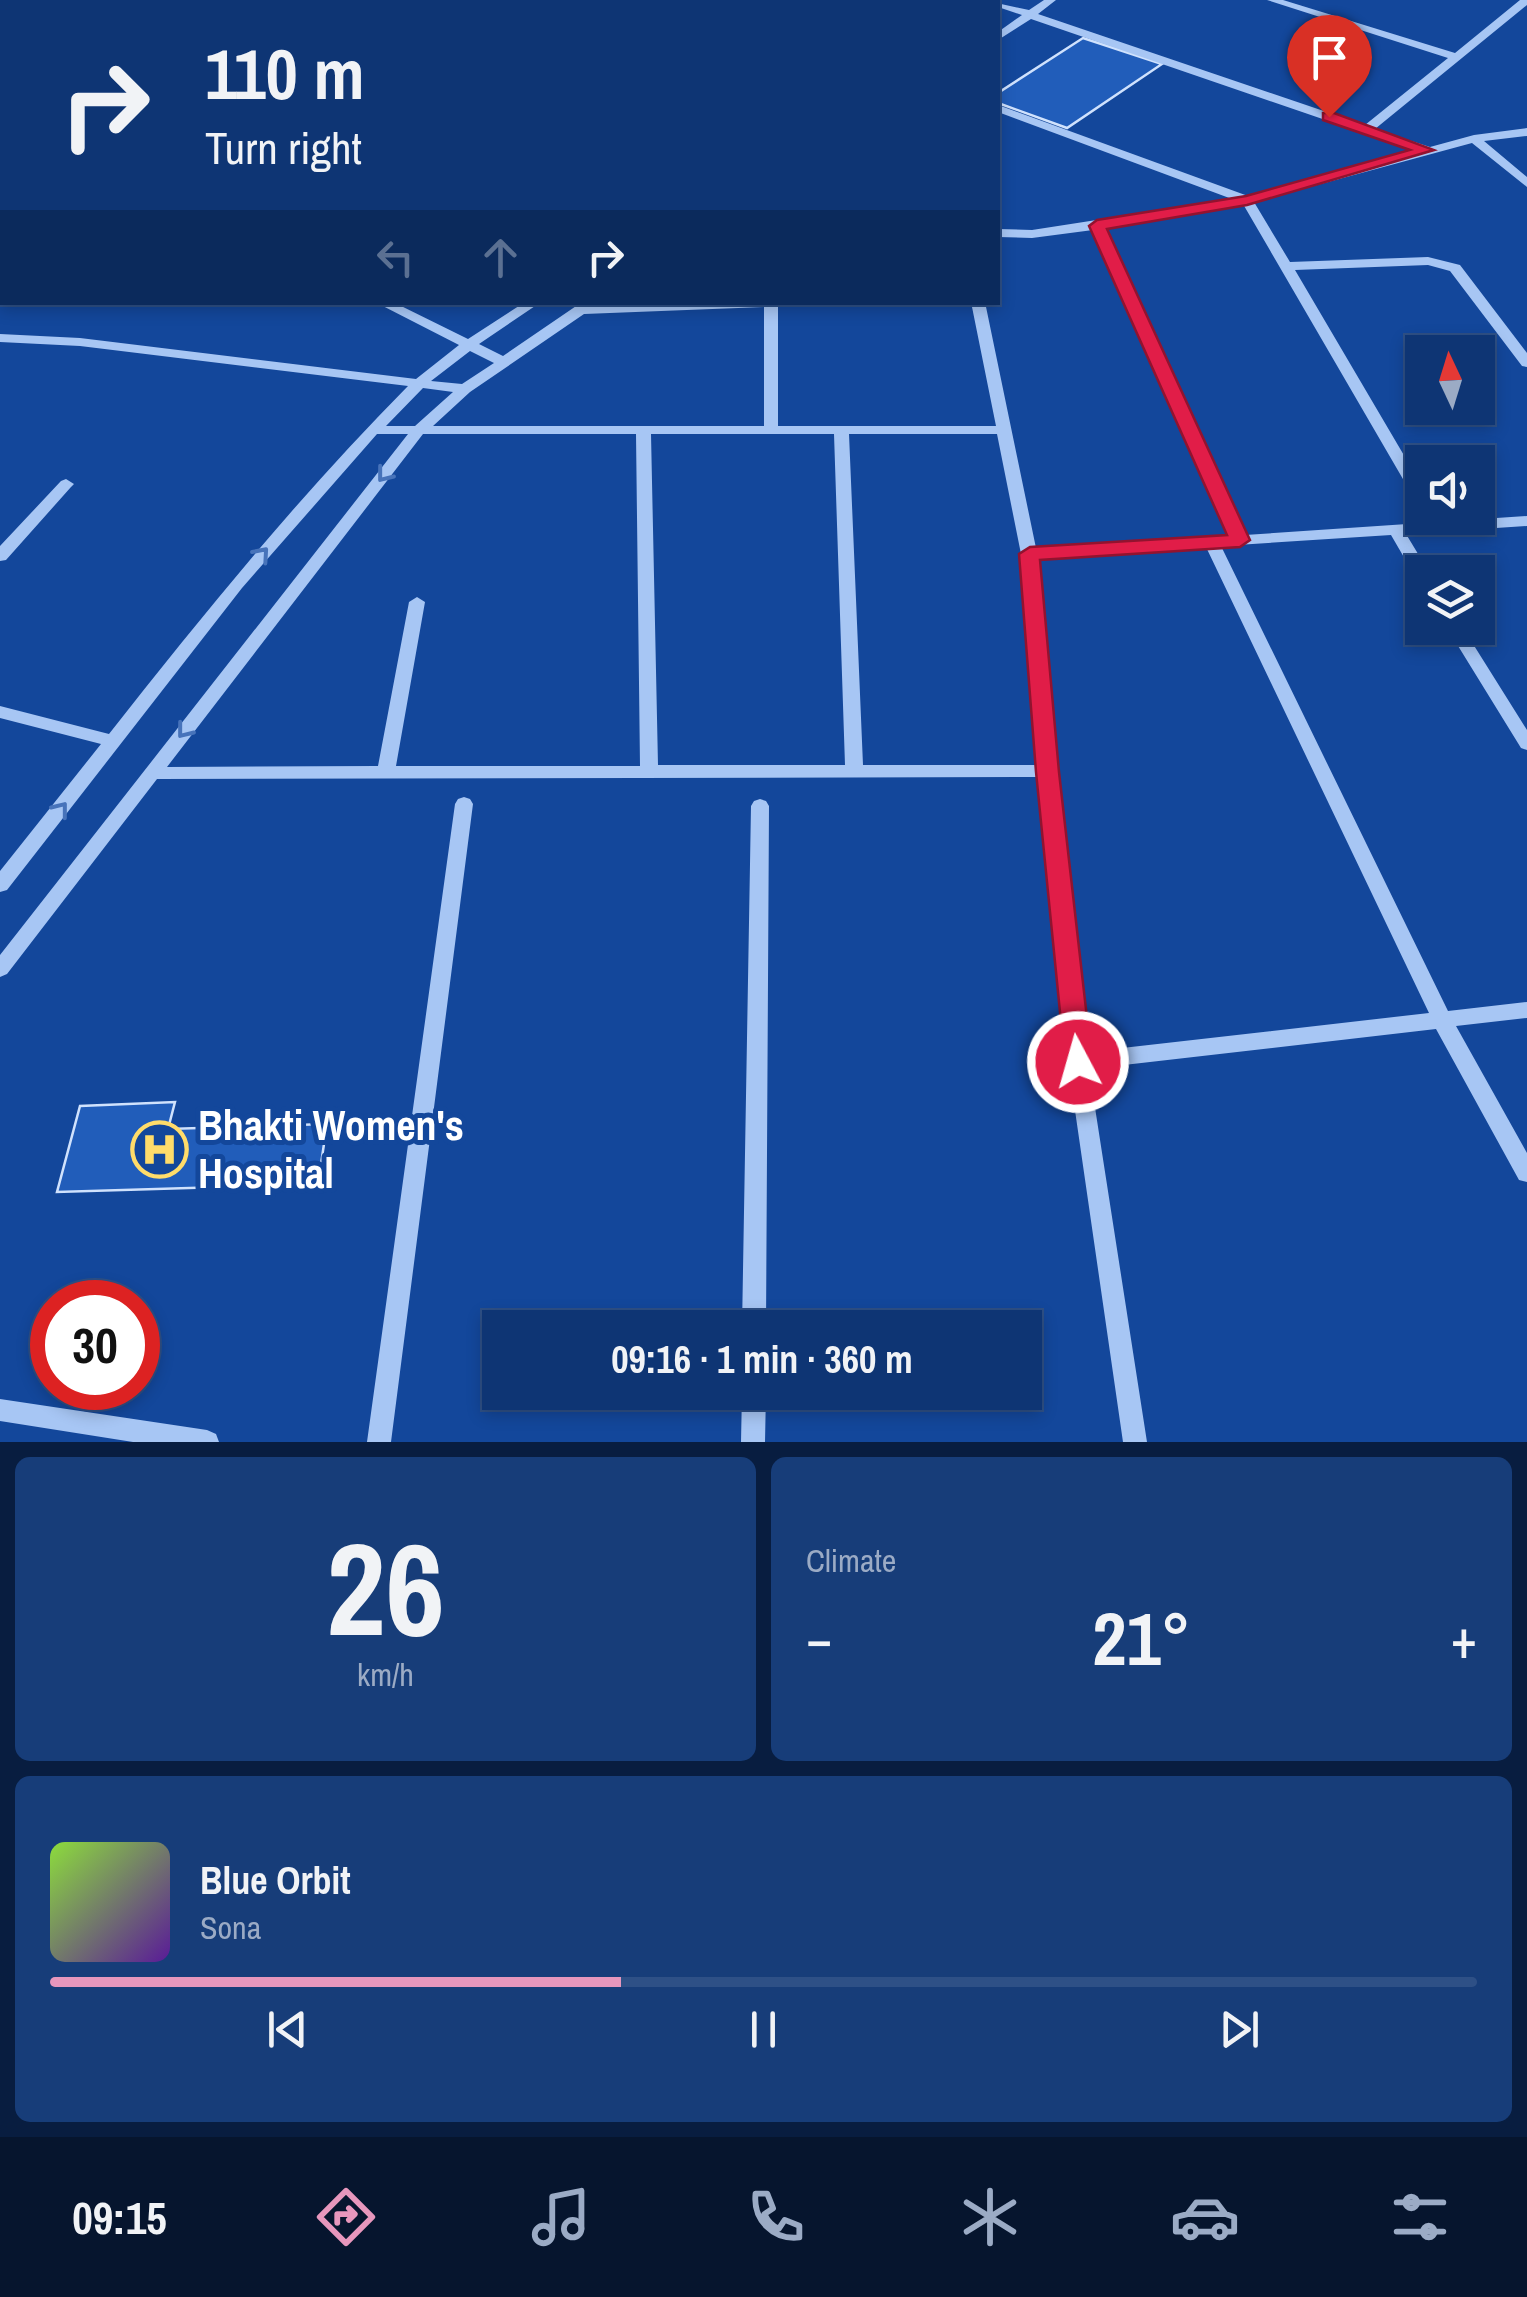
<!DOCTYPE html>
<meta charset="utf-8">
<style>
:root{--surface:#0e3574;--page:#173d79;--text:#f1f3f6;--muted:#9babc5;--line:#2e5086;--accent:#e797bd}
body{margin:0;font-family:"Archivo Narrow",sans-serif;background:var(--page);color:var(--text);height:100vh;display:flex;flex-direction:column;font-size:38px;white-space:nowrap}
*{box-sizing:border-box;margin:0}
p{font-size:32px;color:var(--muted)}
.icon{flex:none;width:55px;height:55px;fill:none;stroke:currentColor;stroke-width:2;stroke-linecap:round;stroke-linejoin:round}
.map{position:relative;height:1442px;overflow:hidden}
.panel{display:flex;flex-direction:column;gap:15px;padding:15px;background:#081d40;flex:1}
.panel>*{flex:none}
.top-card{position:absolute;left:0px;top:0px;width:1000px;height:305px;box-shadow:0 5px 15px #0003,0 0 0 2px var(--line);background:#0e3574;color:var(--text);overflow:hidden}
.needle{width:65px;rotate:356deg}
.tools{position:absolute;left:1405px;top:335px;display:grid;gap:20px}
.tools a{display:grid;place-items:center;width:90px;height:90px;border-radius:0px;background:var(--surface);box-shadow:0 5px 15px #0003,0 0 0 2px var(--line);font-size:50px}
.speed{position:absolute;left:30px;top:1280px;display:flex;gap:20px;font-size:50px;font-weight:700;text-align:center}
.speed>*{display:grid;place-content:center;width:130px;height:130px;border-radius:50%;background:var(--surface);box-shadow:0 5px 15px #0003,0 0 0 2px var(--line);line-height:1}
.speed .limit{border:15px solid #d22;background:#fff;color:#111}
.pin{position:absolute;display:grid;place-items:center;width:85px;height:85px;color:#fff;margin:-102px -42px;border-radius:50% 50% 50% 0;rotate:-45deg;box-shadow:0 0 10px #0007}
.pin .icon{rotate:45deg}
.me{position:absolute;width:110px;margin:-55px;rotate:354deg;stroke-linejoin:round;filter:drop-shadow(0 0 8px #0008)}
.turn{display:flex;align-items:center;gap:35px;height:210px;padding:0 40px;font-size:45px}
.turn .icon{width:130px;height:130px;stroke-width:2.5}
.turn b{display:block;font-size:70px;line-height:85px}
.lanes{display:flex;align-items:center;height:95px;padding:0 40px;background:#0003;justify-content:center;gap:50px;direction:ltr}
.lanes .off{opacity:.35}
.big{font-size:75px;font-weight:700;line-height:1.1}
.panel .tile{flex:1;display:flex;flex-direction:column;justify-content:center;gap:15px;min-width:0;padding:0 35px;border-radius:15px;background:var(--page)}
.panel .dial{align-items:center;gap:0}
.dial b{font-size:130px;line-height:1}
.song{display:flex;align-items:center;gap:30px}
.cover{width:120px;height:120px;border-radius:15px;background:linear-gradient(135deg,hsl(90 70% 55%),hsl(270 70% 35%))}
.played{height:10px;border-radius:5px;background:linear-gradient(90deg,var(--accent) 40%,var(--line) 40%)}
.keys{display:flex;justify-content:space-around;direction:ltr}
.heat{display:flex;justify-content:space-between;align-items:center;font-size:55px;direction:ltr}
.panel .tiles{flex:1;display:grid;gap:15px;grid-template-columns:1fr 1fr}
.tile:last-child{grid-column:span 2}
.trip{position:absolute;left:482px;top:1310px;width:560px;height:100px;border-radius:0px;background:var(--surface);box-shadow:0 5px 15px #0003,0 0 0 2px var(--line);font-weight:700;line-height:100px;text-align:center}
.dock{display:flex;height:160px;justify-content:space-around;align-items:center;background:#06152e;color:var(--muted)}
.dock .icon{width:70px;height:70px}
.dock .on{color:var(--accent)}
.dock b{font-size:45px;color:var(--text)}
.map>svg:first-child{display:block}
.building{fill:#215dba;stroke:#d0e2fd;stroke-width:2.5}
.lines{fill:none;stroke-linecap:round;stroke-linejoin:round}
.minor{fill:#a7c6f4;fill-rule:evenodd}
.oneway{stroke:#4773ba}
.route{fill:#e11d48;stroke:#92132f;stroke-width:2.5}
.labels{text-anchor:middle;stroke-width:10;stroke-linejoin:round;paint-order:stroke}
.near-poi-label{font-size:42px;font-weight:bold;fill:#fff;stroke:#13479b;text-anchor:start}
</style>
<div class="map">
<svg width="1527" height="1442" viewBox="0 0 1527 1442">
<rect width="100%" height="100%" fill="#13479b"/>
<!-- building -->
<path class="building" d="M1083,38L1162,64L1067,128L998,103V93Z
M175,1102L168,1129L327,1124L318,1184L57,1192L80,1106Z"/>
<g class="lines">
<!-- minor -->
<path class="minor" d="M22,0H42L40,2H21Z
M306,0H329L330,2H308Z
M1044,0H1056L1038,14L1365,125L1448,58L1267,0H1283L1455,53L1520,0H1527V5L1375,129L1430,147L1474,135L1527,128V136L1484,141L1527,177V187L1472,143L1254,202L1290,262L1428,257L1460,265L1527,353V367L1522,366L1450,271L1428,265L1295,270L1422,486V503L1414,498L1243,204L1105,228L1245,535L1527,516V526L1406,534L1429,572H1422V579L1416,578L1391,535L1221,546L1448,1011L1527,1002V1018L1456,1026L1527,1153V1182L1519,1180L1436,1029L1089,1069L1147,1442H1123L1068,1062L1042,777L157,779L7,974L0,977V955L408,434H377L242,588L7,890L0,892V871L101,744L0,718V706L109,734C204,613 300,495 408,386L80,346L0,342V334L80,338L416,379L459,345L375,302H393L468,339L525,302H541L479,344L503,356L582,302H598L596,305L780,302L778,305V426H996L971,302H985L1036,548L1230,536L1093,230L1032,238L998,237V229L1032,230L1232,199L998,112V105L1248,196L1416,151L1031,19L998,40V32L1022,15L1001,8V4L1029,10ZM764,307V426H433L470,392L584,314ZM470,351L494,363L462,384L431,381ZM423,388L453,392L415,426H386ZM423,434H636L640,766H396L425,602L417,597L409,602L378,766L167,767ZM651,434H834L845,765H658ZM849,434H997L1021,554L1040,765H863ZM1206,547L1429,1013L1087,1052L1037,558Z
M0,2H5H2V8H0Z
M0,159H2V167H0Z
M2,234V243L0,244V235Z
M66,479L74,484L71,487L6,560L0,561V546L61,481Z
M1447,628H1463L1527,730V750L1521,748Z
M464,797L470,799L473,804L391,1442H367L455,804L458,799Z
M760,799L766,801L769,806L766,1328H742L751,806L754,801Z
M742,1392H766L765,1442H741Z
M0,1399L207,1430L216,1434L219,1442H133L0,1421Z"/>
</g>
<!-- one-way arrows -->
<defs><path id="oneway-chevron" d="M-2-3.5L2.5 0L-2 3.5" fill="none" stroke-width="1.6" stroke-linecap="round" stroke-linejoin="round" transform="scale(2.5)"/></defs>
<g class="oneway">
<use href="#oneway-chevron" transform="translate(384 475) rotate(128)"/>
<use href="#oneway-chevron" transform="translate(262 554) rotate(-49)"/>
<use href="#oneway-chevron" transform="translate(184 731) rotate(128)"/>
<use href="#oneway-chevron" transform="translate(61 809) rotate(-52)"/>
</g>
<!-- route -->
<path class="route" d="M1323,113H1334L1434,150L1247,205L1107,229L1250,540L1240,547L1040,560L1059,772L1092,1062L1088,1070L1078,1073L1069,1070L1065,1062L1036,772L1019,554L1030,547L1227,535L1089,226L1097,220L1246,196L1410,150L1323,120Z"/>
<!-- icons -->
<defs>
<symbol id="hospital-ring" viewBox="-11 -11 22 22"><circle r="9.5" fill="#13479b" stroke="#ffdc6a" stroke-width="1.5"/><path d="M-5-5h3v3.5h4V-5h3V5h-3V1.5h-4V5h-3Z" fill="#ffdc6a"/></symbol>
</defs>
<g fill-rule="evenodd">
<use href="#hospital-ring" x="128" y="1118" width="63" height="63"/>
</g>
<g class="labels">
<!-- near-poi labels -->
<g class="near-poi-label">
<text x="198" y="1140">Bhakti Women's<tspan x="198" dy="48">Hospital</tspan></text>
</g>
</g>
</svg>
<div class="tools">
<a><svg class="needle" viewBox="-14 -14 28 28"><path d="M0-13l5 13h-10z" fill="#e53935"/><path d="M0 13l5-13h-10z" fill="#9babc5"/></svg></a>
<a><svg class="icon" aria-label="sound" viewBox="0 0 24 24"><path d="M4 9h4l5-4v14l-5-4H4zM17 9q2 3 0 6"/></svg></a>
<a><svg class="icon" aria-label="layers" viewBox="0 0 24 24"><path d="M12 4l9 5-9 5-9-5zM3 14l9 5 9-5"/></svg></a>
</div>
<div class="speed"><div class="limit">30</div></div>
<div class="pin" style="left:1329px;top:117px;background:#d93025"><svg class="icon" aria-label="arrive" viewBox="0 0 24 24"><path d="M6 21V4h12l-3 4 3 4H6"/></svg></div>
<svg class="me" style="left:1078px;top:1062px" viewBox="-20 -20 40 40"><circle r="17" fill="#e11d48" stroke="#fff" stroke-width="3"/><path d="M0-11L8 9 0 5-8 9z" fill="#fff"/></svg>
<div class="trip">09:16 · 1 min · 360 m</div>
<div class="top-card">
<div class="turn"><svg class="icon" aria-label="right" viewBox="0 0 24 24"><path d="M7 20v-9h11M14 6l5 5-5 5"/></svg><div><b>110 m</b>Turn right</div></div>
<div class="lanes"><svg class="icon off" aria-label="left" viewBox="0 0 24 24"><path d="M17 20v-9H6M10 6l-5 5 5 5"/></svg><svg class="icon off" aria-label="ahead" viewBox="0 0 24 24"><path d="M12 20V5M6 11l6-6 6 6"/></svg><svg class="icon" aria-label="right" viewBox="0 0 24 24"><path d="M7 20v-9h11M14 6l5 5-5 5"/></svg></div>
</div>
</div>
<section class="panel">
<div class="tiles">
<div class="tile dial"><b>26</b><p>km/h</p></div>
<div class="tile"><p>Climate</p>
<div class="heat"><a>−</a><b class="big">21°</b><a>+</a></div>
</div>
<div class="tile">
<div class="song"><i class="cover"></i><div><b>Blue Orbit</b><p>Sona</p></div></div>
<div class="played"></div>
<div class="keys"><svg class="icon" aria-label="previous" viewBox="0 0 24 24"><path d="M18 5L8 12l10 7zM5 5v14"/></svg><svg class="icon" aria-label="pause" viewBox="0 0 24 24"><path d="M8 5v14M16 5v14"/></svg><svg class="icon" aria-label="next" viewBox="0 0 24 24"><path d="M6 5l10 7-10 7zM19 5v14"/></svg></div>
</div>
</div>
</section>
<nav class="dock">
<b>09:15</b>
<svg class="icon on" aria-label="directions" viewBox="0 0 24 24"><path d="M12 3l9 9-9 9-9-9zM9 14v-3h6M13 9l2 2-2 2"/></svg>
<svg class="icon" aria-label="music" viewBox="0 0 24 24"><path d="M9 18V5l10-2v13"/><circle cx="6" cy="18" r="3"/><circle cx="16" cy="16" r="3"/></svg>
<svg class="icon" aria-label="phone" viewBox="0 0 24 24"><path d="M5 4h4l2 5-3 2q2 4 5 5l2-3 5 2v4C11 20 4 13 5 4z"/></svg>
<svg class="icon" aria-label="climate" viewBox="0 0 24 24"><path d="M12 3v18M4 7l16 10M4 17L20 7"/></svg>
<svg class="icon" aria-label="car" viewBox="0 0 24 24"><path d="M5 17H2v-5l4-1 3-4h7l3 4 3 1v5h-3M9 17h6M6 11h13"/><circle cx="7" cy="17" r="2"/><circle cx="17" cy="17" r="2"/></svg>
<svg class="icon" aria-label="filters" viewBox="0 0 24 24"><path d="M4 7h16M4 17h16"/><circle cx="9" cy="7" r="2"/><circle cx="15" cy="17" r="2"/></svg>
</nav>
